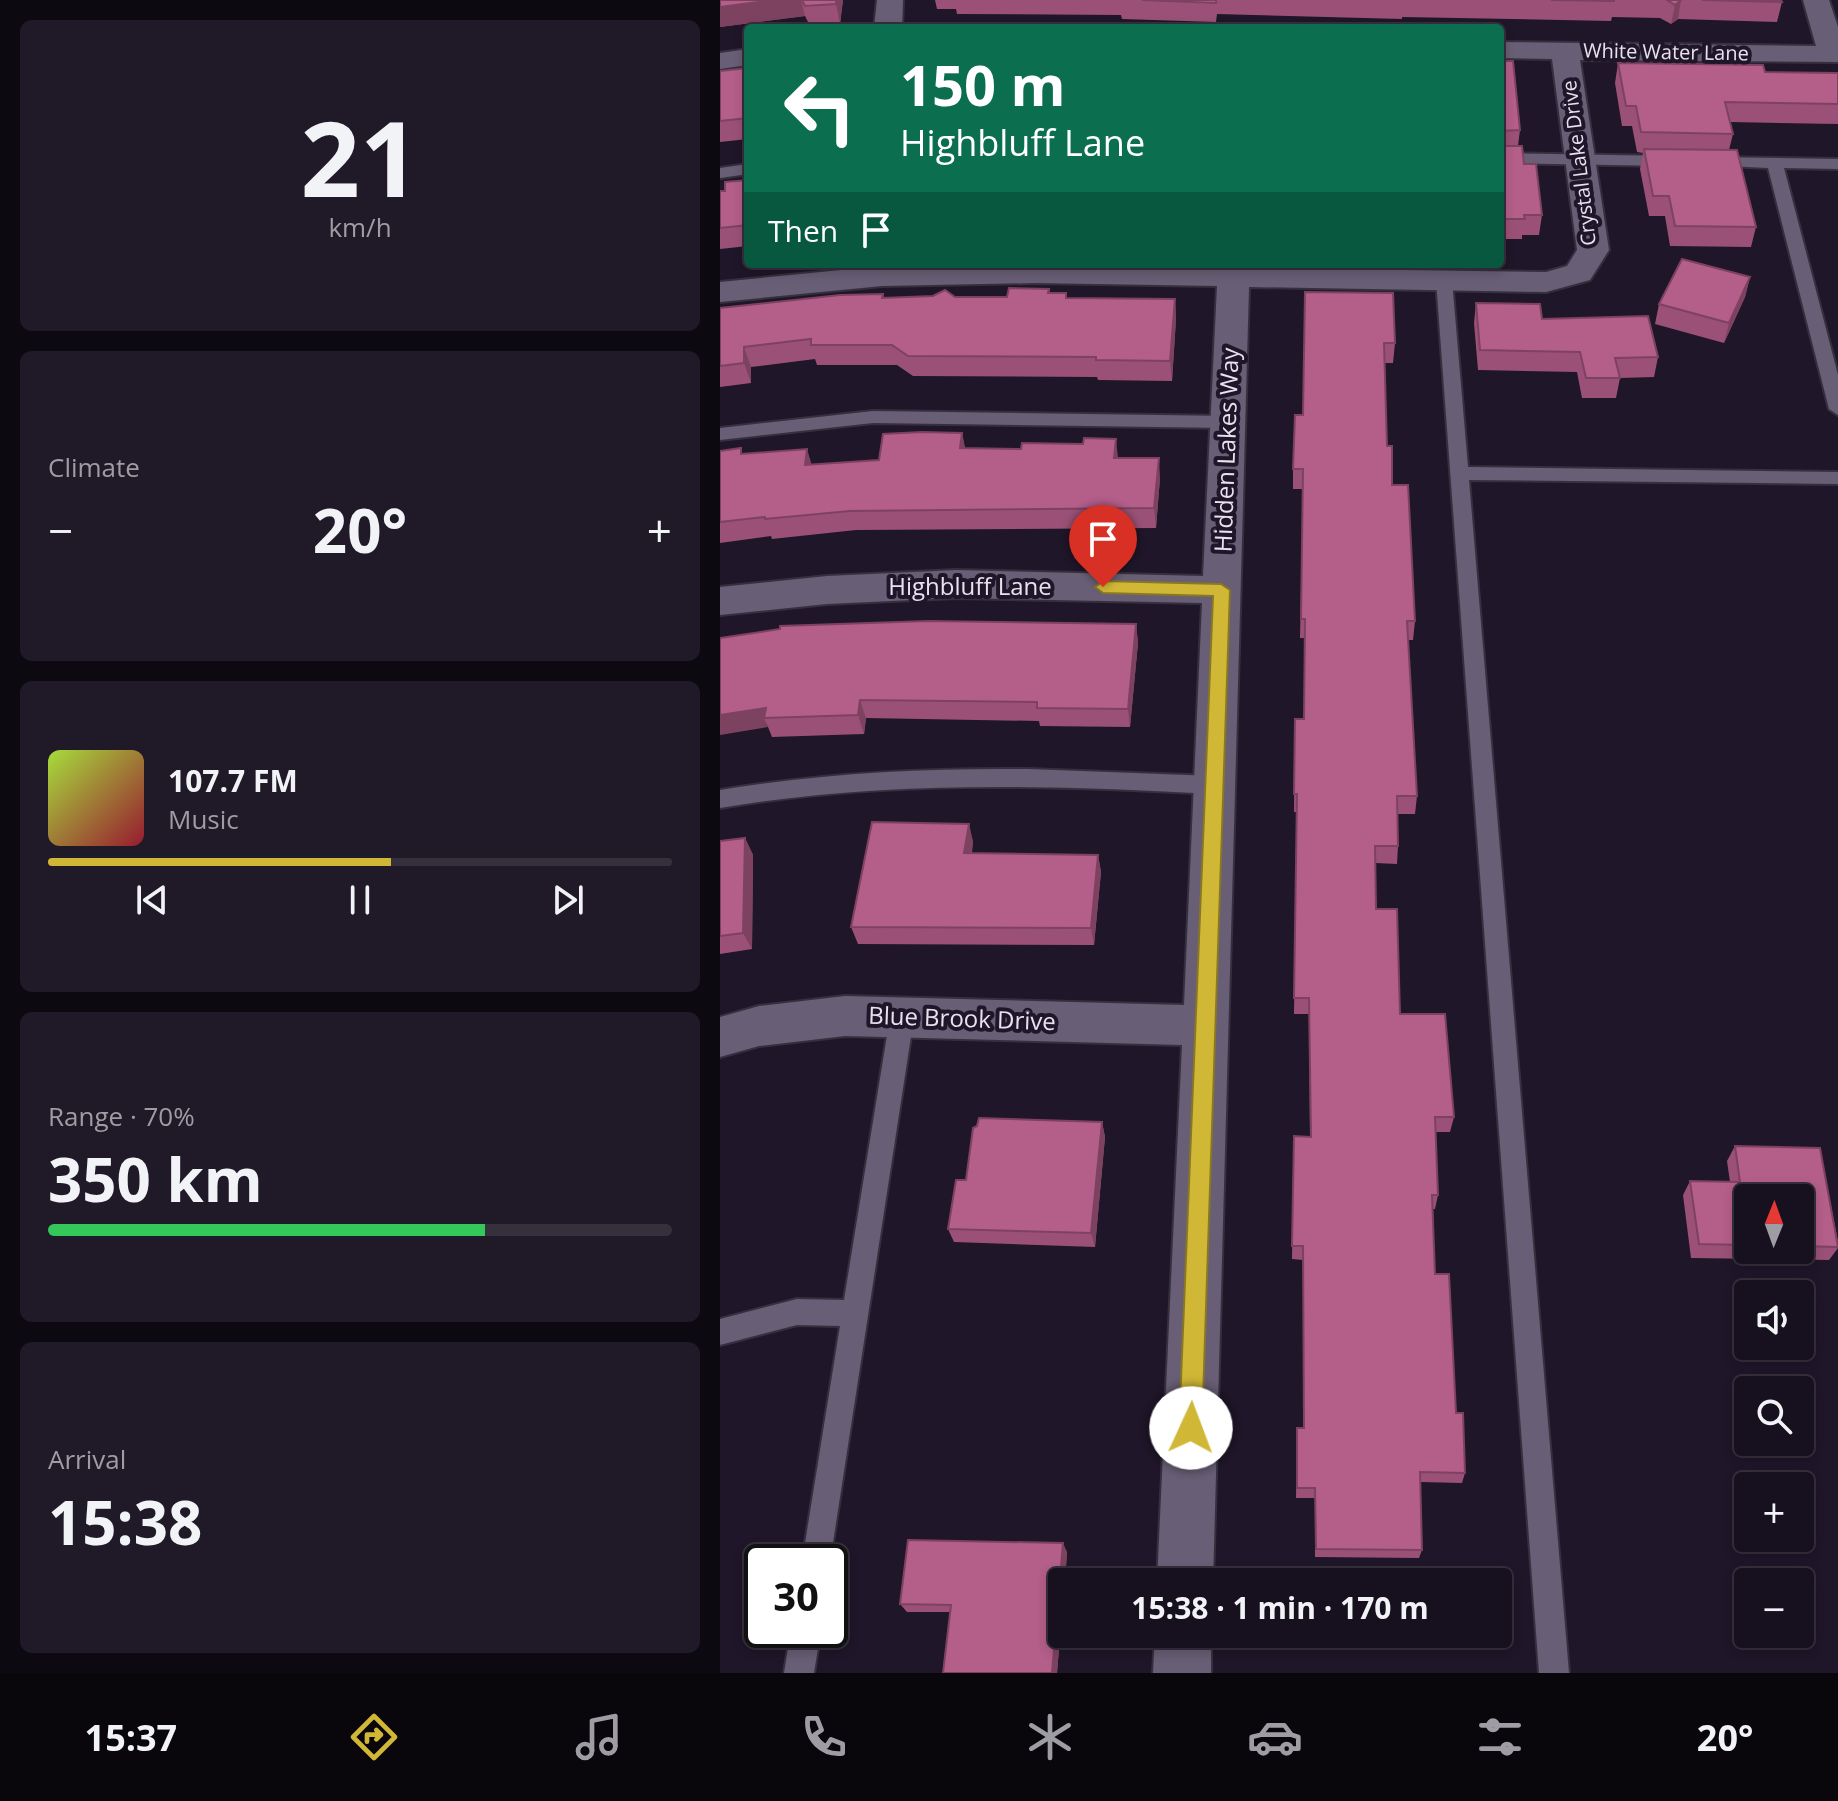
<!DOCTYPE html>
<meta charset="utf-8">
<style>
:root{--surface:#17101f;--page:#201928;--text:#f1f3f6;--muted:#9e9da4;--line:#36303d;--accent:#d1b736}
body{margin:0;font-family:"Open Sans",sans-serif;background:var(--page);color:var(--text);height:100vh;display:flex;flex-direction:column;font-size:30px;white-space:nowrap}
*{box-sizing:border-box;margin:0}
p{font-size:26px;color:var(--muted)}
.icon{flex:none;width:44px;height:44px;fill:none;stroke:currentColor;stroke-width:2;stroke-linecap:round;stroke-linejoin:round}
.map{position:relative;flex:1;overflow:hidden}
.sheet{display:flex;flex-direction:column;gap:20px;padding:20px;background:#0d0911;width:720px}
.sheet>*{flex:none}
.banner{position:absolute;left:24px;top:24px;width:760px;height:244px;border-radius:8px;box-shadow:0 4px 12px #0003,0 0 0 2px var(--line);background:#0b6e4f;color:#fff;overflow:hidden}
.needle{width:52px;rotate:1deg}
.tools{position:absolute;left:1014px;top:1184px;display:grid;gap:16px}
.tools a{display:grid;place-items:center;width:80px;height:80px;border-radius:8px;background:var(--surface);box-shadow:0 4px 12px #0003,0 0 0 2px var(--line);font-size:40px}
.speed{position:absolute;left:24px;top:1544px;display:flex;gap:16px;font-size:40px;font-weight:700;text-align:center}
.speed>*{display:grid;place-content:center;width:104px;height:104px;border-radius:50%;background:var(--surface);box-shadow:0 4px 12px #0003,0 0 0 2px var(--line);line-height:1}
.speed .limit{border:4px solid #111;border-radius:12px;background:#fff;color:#111}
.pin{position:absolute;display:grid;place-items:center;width:68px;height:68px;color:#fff;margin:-82px -34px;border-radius:50% 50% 50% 0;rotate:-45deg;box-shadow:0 0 8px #0007}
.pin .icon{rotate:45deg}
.me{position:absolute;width:88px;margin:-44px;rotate:2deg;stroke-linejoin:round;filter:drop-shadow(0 0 6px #0008)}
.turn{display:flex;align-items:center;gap:28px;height:168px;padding:0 24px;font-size:36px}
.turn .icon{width:104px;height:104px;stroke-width:2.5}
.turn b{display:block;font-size:56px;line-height:68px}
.then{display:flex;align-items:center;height:76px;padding:0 24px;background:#0003;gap:16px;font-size:30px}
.big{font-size:60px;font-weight:700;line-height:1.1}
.sheet .widget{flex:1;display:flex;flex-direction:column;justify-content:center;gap:12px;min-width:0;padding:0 28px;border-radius:12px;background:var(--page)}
.sheet .dial{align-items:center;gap:0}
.dial b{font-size:104px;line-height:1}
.song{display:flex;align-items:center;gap:24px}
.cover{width:96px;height:96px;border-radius:12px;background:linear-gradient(135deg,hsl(80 70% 55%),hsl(350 70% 35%))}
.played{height:8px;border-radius:4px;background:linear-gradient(90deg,var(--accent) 55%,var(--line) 55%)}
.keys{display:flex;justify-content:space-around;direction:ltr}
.heat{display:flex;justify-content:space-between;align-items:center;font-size:44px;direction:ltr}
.charge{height:12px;border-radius:6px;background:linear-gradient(90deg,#34c759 70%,var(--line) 0)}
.trip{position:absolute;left:328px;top:1568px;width:464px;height:80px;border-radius:8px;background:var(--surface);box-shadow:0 4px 12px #0003,0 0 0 2px var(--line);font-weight:700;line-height:80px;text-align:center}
.tabs{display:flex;height:128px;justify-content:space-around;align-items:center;background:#09060c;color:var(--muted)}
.tabs .icon{width:56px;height:56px}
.tabs .current{color:var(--accent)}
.tabs b{font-size:36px;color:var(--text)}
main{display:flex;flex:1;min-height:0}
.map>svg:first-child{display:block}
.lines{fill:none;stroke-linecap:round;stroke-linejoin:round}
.service-casing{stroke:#36303e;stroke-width:4}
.minor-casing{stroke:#36303e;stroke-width:4}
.service{fill:#685e75;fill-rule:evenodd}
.minor{fill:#685e75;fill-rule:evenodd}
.wall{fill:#9b5177;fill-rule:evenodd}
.shaded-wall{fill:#7e4261}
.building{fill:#b45e8a;stroke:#7e4261;stroke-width:2}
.route{fill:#d1b736;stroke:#887723;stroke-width:2}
.labels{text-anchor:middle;stroke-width:8;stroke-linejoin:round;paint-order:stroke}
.far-street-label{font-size:20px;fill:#e8e2f0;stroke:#1f1629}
.street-label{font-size:24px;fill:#e8e2f0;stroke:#1f1629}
</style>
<main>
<section class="sheet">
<div class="widget dial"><b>21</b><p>km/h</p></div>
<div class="widget"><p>Climate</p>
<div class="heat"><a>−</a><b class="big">20°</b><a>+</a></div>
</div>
<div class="widget">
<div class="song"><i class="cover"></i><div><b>107.7 FM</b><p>Music</p></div></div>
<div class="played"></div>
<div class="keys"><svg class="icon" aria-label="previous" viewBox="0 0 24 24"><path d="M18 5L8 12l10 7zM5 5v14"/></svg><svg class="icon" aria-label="pause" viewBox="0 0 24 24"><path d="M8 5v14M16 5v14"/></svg><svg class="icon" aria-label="next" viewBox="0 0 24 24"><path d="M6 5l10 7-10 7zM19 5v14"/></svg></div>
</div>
<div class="widget"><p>Range · 70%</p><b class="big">350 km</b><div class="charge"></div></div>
<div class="widget"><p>Arrival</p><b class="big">15:38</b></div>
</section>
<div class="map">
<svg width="1118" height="1673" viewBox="0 0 1118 1673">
<rect width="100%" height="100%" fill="#1f1629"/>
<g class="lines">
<defs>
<path id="service" d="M780,153L950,156L958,161L950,166L780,163Z
M992,157L1118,159V169L1064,168L1118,375V415L1109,409L1048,168L986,165L984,162Z
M28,164V174L0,178V168Z
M724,275L732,280L748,467L1118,472V484L749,480L849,1673H819L716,280Z
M153,411L508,416L517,422L508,428L153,423L0,440V428Z
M308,769L494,776L502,779L505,785L502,791L494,794C328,785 165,780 0,808V790C103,773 204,768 308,769Z
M182,1007L190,1010L194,1017L110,1562H82L120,1326L77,1325L0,1345V1319L77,1299L124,1300L170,1017L174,1010Z
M71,1630H101L94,1673H64Z"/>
<path id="minor" d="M157,0H183L182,28H154Z
M1083,0H1109L1118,27V62L860,60L889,250L870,280L826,292L529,287L493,1582H437L462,1045L125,1036L39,1046L0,1057V1017L39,1006L125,996L464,1005L482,603L236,598L107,604L0,615V587L107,576L236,570L483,576L497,286L316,283L162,286L0,302V282L162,266L269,264L826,272L847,266L857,250L832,59L780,58V42L1096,46Z
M28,49V65L0,69V53Z
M435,1634H491V1673H433Z"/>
</defs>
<!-- service casing -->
<use href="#service" class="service-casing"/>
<!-- minor casing -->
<use href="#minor" class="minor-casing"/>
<!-- service -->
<use href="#service" class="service"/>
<!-- minor -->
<use href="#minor" class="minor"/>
</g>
<!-- wall -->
<path class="wall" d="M0,0H123L120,24L90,26L85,16L0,27Z
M215,0H1061L1062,2L1057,22L958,19L951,24L940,18L892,17L891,21L682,17V19L497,14L496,22L402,19L401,15L237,14L236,9H217Z
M780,61L800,130L798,146L822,215L819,235H802V239H780Z
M898,63L1045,72L1118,73V124L1010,122L1013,134L1009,150L1036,227L1031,247L950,246L945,216H929L920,169L923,153L917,152L912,126H902L895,83Z
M28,68V139L0,142V71Z
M28,180V246L0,249V191H5Z
M1030,277L1025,297L1004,343L935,324L939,304Z
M329,289L330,293H346L347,298L455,299L456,319L452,381L378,380L377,377L193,376L177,365H97L95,359L31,367V383L0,387V308L163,294L164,298L235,297H287Z
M585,292L675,343L673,363H664L667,446L695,621L693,640H688L697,796L695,814H677L678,846L677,864L655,863L656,909L680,1014L734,1117L730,1132H715L718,1195L715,1209H713L715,1274L745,1473L742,1483L700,1482L702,1550L699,1558L595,1557V1498H576L577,1428H583V1260L572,1259L574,1136L590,1137L589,1014H574L577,812H574L575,719H584L585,638H580L583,489H573V469L583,415Z
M756,303L822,319L938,357L934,377L900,378L896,398H862L857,372L758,370L754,323Z
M242,433L245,448L398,458L440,478L436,528L136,530L52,539L51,536L0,543V451L91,465L159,460Z
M416,624L418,643L410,727L320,726L319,721L146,718L144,734L52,737L48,727L0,638Z
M25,838L33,855L32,949L0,954V841Z
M253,841L252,853L378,855L381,872L374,945L138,944L131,927Z
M382,1122L385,1137L375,1247L234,1242L228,1229L246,1180L257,1126Z
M1015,1146L1100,1148L1118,1242V1248L1109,1260L971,1258L963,1195L970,1181L1010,1182L1007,1161ZM1028,1198H1080V1250H1028Z
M347,1552L345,1582H342V1613L337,1673L230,1612H187L180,1604Z"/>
<!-- shaded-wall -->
<path class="shaded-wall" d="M53,0H81L85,16L0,27V7Z
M116,0H123L120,24L116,4Z
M961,0L958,19L951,24L955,5Z
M1030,277L1025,297L1004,343L1009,323Z
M455,299L456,319L452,381L450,361Z
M24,347L31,367V383L24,363Z
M242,433L246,453L240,448Z
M396,439L398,458H394Z
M87,449L93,469L85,465Z
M439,458L440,478L436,528L434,508Z
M416,624L418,643L410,727L408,709Z
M140,700L146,718L144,734L138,715Z
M46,708L44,718L48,727L0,735V715Z
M249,824L253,841L249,870L244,853Z
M25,838L33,855L32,949L23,933Z
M378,855L381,872L374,945L371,928Z
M382,1122L385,1137L375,1247L371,1233Z
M343,1543L347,1552L345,1582H342V1613L337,1673H332Z"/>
<!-- building -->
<path class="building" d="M0,0H53L0,7Z
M82,0H116V4L85,6Z
M422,0H496V3Z
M831,0H894V1Z
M947,0H961L955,5Z
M982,0H1061L1062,2Z
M780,61H793L800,130L780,131V135Z
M898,63L1043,65L1045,72L1118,73V104L1005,102L1013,134L921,132L916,106H906Z
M28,68V118L0,121V71Z
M780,144L782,146H802L804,164H816L822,215H804L805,219H780Z
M924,149L1017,150L1036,227L955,226L949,196H933Z
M28,180V225L0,228V191H5V182Z
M962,259L1030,277L1009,323L939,304Z
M289,288L329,289L328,293H346V298L455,299L450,361L376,360V357L188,356L172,345H91V339L24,347V363L0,366V308L120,295L163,294L162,298L213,296L225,290L235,297H287Z
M585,292L673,293L675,343H664L667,446H672V485H688L695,621H687L697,796H677L678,846H655L656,909H677L680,1014H725L734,1117H715L718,1195H712L715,1274H729L736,1413H743L745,1473L700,1472L702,1550L596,1549L595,1488H577V1428H584L583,1246H572L574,1136L591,1137L589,998H574L577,794H574L575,719H584L585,619H581L583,469H573L575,415H583Z
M756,303L820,304L822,319L928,316L938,357L895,358L900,378H866L860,352L760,350Z
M202,432L242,433L240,448L301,449L302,443L363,444L364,438L396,439L394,458H439L434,508L130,511L45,519V517L0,522V451L21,448V454L87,449L85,465L159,460L163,434Z
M208,621L416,624L408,709L317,708V702L140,700L138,715L44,718L46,708L0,715V638L60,629V626Z
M152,822L249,824L244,853L378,855L371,928L131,927Z
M25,838L23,933L0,936V841Z
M259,1118L382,1122L371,1233L228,1229L236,1180H246L253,1128L257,1126Z
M1015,1146L1100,1148L1118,1247L1080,1246V1198H1028V1245L979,1244L970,1181L1020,1182Z
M188,1540L343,1543L332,1673H223L231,1605L180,1604Z"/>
<!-- route -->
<path class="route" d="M383,581L501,584L510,590L482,1428L479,1436L471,1439L463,1436L459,1428L493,596L383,593L375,587Z"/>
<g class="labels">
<!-- far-street labels -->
<g class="far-street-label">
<text transform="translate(946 52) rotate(1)" y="7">White Water Lane</text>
<text transform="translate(859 163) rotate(-97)" y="7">Crystal Lake Drive</text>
</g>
<!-- street labels -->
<g class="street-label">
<text transform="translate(507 450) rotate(-88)" y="8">Hidden Lakes Way</text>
<text x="250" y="595">Highbluff Lane</text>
<text transform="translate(242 1019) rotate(2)" y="8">Blue Brook Drive</text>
</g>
</g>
</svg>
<div class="tools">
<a><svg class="needle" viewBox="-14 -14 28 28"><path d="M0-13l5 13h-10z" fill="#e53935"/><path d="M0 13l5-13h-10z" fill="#9e9da4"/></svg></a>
<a><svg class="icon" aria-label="sound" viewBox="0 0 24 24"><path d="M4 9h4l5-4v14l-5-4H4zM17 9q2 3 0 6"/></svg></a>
<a><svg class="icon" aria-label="search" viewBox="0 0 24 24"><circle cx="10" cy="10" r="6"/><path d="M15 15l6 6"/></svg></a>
<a>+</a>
<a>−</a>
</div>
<div class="speed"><div class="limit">30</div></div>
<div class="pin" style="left:383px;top:587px;background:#d93025"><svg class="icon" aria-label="arrive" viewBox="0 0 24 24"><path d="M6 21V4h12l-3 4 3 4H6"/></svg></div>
<svg class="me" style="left:471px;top:1428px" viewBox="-20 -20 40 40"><circle r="19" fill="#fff"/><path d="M0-13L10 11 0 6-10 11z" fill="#d1b736"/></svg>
<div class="trip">15:38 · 1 min · 170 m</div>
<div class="banner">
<div class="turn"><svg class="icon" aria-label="left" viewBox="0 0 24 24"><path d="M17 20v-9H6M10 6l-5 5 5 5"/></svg><div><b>150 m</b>Highbluff Lane</div></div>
<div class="then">Then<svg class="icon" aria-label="arrive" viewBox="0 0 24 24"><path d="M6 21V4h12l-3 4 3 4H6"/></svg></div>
</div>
</div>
</main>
<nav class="tabs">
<b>15:37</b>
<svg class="icon current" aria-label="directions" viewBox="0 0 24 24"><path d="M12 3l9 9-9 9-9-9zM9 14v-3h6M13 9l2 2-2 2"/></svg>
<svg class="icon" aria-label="music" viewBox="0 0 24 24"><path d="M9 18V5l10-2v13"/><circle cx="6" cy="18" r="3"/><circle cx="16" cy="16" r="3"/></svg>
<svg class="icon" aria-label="phone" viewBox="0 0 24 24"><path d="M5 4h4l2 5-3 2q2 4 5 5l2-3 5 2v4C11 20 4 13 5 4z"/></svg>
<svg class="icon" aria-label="climate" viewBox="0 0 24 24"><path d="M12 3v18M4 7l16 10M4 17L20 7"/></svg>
<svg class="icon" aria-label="car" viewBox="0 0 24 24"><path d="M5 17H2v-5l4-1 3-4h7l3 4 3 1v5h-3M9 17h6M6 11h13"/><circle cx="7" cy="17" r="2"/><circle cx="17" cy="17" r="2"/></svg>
<svg class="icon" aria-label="filters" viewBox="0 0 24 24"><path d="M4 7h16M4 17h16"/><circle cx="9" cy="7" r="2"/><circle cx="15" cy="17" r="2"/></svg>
<b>20°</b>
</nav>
